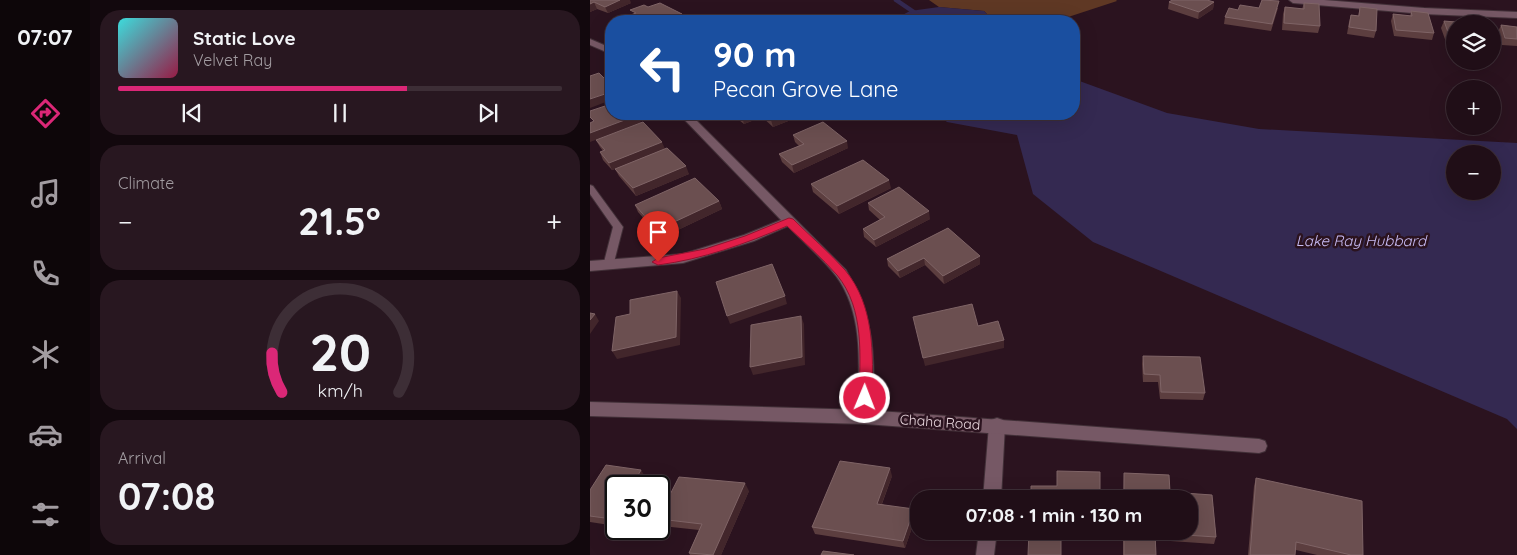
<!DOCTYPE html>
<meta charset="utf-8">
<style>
:root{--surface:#200e17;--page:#281720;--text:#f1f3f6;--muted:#a29ca1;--line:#3d2e36;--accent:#db2777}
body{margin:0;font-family:Quicksand,sans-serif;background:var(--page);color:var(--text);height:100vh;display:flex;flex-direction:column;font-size:19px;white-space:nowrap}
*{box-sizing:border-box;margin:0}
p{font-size:16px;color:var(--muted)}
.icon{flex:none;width:28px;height:28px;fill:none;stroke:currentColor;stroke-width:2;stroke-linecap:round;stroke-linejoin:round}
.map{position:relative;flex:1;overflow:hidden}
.side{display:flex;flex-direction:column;gap:10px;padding:10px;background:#12080d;width:500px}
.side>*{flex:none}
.hud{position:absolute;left:15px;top:15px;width:475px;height:105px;border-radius:20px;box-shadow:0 5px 20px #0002,0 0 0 1px var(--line);background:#1a4fa0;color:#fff;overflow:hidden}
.controls{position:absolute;left:856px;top:15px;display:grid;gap:10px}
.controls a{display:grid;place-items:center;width:55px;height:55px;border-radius:50%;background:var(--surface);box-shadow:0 5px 20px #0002,0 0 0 1px var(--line);font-size:25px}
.speed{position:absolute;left:15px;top:475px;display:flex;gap:10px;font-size:25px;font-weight:700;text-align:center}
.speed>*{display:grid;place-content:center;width:65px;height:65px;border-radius:50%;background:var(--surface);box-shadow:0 5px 20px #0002,0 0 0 1px var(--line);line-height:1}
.speed .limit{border:2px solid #111;border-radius:8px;background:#fff;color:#111}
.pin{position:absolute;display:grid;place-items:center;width:42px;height:42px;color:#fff;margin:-51px -21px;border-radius:50% 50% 50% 0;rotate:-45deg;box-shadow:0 0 5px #0007}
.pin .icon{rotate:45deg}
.me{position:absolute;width:55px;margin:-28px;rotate:1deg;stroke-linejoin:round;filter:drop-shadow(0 0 4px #0008)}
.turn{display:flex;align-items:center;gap:18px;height:105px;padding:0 25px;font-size:22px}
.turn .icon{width:65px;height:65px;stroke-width:2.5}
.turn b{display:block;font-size:35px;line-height:42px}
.big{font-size:38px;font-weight:700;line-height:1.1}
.side .tile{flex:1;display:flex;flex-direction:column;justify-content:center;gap:8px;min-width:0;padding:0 18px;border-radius:20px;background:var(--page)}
.side .dial{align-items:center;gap:0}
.dial svg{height:130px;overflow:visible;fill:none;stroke:var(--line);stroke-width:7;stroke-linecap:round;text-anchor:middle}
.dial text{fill:var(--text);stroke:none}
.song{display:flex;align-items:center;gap:15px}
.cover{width:60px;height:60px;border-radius:8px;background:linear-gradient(135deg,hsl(180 70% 55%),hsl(340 70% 35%))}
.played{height:5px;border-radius:2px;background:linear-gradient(90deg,var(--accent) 65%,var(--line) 65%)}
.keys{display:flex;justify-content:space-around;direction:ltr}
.heat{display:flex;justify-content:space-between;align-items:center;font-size:28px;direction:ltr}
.trip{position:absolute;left:320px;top:490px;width:288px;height:50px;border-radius:20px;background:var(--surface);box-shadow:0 5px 20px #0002,0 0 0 1px var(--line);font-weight:700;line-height:50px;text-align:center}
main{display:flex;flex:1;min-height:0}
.tab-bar{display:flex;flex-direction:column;width:90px;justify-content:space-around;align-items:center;background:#0d0609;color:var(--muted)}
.tab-bar .icon{width:35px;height:35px}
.tab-bar .active{color:var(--accent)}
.tab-bar b{font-size:22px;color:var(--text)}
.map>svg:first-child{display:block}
.green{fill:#5f3824}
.water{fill:#342951;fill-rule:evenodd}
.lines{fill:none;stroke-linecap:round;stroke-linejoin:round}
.stream{stroke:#342951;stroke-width:4.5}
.service-casing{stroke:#423038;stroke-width:2}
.minor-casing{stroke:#423038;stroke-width:2}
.tertiary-casing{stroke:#423038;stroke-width:2}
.service{fill:#765865;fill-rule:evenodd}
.minor{fill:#765865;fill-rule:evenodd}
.tertiary{fill:#765865;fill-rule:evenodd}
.wall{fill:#5c3e3f}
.shaded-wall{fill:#42262b}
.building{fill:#6b4f50;stroke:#7f6466}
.route{fill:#e11d48;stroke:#92132f}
.labels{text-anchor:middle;stroke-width:5;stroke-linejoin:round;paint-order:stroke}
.street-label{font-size:14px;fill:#e9d7de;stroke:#2b131f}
.water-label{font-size:15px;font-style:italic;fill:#c8bcf5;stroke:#2b131f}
</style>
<main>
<nav class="tab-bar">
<b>07:07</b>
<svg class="icon active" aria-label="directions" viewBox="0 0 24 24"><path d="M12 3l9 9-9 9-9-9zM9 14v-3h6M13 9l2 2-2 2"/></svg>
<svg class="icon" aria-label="music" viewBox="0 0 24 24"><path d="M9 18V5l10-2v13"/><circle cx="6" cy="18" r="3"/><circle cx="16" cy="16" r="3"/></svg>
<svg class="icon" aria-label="phone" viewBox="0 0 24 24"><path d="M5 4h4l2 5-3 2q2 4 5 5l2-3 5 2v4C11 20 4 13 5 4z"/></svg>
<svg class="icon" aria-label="climate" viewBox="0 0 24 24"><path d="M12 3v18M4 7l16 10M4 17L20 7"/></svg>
<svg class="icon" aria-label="car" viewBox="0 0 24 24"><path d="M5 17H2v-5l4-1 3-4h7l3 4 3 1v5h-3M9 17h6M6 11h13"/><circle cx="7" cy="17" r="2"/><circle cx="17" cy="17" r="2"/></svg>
<svg class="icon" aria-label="filters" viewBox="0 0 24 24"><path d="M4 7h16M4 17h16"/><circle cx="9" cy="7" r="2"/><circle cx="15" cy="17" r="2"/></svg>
</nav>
<section class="side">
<div class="tile">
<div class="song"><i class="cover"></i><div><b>Static Love</b><p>Velvet Ray</p></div></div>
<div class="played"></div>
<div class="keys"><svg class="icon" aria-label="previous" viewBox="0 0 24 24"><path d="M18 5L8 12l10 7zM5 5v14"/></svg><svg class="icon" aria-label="pause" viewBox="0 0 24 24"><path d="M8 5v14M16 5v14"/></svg><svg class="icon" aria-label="next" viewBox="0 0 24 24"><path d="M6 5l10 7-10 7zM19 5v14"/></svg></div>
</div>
<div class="tile"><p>Climate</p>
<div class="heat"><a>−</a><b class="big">21.5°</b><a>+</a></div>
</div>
<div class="tile dial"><svg viewBox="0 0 100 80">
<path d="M14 69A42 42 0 1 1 86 69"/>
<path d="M14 69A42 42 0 0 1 8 45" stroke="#db2777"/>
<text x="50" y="56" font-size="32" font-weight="700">20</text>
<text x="50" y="72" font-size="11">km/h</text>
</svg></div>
<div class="tile"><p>Arrival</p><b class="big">07:08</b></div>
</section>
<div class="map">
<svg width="927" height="555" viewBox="0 0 927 555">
<rect width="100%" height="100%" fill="#2b131f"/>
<!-- green -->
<path class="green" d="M339,0H526L527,1L466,21H404L394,11L349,7Z"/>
<!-- water -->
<path class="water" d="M349,7L394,11L404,21H301L320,11Z
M484,79L577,113L669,129L927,143V429L917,419L503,242L443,194L427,135L357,122L347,114H484ZM865,154H902V191H865Z"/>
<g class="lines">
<!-- stream -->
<path class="stream" d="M306,0L337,21"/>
<defs>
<path id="service" d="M0,185L3,186L33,227L23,266L18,269L13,266L23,227L0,194Z"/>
<path id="minor" d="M699,0H734L834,8L927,12V18L834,14L703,3Z
M0,39L21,48V54L0,45Z
M89,114H100L256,270C287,322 284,359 283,417L281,422L275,424L269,422L267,417C269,371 275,315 246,276C232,258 213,242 198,226L164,241L93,263L0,271V261L93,254L154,235L191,220Z
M407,418L413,420L415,425L411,499H393L399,425L401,420Z
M389,531H407L404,555H386Z"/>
<path id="tertiary" d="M0,402L275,410L669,439L675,441L677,446L675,451L669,453L275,424L0,416Z"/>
</defs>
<!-- service casing -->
<use href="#service" class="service-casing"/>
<!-- minor casing -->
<use href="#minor" class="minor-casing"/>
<!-- tertiary casing -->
<use href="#tertiary" class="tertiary-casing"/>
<!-- service -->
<use href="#service" class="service"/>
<!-- minor -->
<use href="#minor" class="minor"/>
<!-- tertiary -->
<use href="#tertiary" class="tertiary"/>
</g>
<!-- wall -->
<path class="wall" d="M0,0L41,3L18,13L7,9L0,12Z
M579,2H624L623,9L608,19L578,9Z
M714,3L730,26L728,33L692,30L693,14L695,7L712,9Z
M770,7L786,31L784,38L757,34L759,22L761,15L768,16Z
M669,8H688L681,31L634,24L635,17L648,10Z
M821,11L844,33L842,40L804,36L801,21L803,14L820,16Z
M875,16L890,24H865V43L856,42L851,28L854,21L872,22Z
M911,25L927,27V46L912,45L908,32Z
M144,114H216L183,127L172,117L154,124L145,117Z
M203,135L258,148L204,173L192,162L189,154L209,146L205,142Z
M6,140L75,149L99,174L46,196L29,176L25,169L22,170L13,160L10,152L13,151L10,147Z
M221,184L301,188L249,214L223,192Z
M129,201L132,209L71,238L48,212L45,205Z
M278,203L340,219L286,247L274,237L273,229L290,220L279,210Z
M358,228L390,264L354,284L335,265L310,278L298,266L297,259Z
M553,356L615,393L613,400L570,399L568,382H553L552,364Z
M534,473L579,475L580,492L622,495L626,537L624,544L566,540V555H533V531H599V499H533Z
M302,476L292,504L326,516L315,548L225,534L222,527Z
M56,478L51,486H26V526L0,522V490Z
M666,478L773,555H727L706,550L705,555H658L664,486Z
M159,491L131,555H100L99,553L109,530L72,526L69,521V516Z
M439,531H511L510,539L471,538Z"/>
<!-- shaded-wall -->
<path class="shaded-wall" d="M30,0H40L41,3L18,13L15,7Z
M4,2L7,9L0,12V4Z
M624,2L623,9L608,19L609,12Z
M92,14L94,21H74Z
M21,92V100L0,108V99Z
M160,114H171L172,117L154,124L152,117Z
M197,114H216L183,127L181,120Z
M48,115L51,123L0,142V133Z
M257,141L258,148L204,173L202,165Z
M72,142L75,149L22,170L19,163Z
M96,166L99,174L46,196L43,188Z
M299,180L301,188L249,214L247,206Z
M129,201L132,209L71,238L67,230Z
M339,211L340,219L286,247L284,240Z
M390,256V264L354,284L353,276Z
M334,258L335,265L310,278L308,271Z
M87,291L91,298L90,345L27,359L22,351Z
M195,296L197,304L140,324L137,316Z
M5,314L9,321L0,334V320Z
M211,316L214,324L215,365L163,375L160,367Z
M414,340V348L335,366L333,358Z
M300,468L302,476L289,511L287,504Z
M51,470L56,478L51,486H42Z
M155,483L159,491L131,555H123Z
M324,509L326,516L315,548L313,541Z
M26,511V524L22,519Z"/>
<!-- building -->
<path class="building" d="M0,0H30L15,7L4,2L0,4Z
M582,0H617L624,2L609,12L579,2Z
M672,0L689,1L682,24L635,17L639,8L648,10L650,5L669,8Z
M70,3L92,14L74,21H25L46,13L40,10L54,5L58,7Z
M714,3L729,4L730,26L694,23L695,7L714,9Z
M770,7L787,9L786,31L759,27L761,15L769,16Z
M821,11L838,13L844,33L806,30L803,14L822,16Z
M875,16L888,17L890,24H865V36L859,35L854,21L877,23Z
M111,19L114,21H103Z
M911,25L927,27V39L915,38Z
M9,73L21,85V92L0,99V76Z
M21,104V114H47L48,115L0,133V123L4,121L0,117V111Z
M148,114H160L152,117Z
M174,114H197L181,120Z
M53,122L72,142L19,163L10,152L15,150L6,140Z
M233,122L257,141L202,165L189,154L214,144L203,135Z
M77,148L96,166L43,188L25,169Z
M273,160L299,180L247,206L221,184Z
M105,178L129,201L67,230L45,205Z
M309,187L339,211L284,240L273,229L295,217L278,203Z
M358,228L390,256L353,276L334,258L308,271L297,259Z
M182,264L195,296L137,316L126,282Z
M87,291L86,337L22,351L26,317L40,314V300Z
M382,304L388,326L408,321L414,340L333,358L323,317Z
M0,313L5,314L0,320Z
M211,316L212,357L160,367L161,325Z
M553,356L610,357L615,393L571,392L570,375L554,374Z
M250,461L300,468L287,504L324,509L313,541L222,527Z
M16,465L51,470L42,486H26V511L22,519L0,516V490Z
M467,471L510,472V499H441V486H467Z
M534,473L579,475L580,492L622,495L626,537L565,533L566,555H534V531H599V499H534Z
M89,477L155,483L123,555L99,553L112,524L69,519V516Z
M666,478L772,501L773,555H761L706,542L705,555H660Z
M439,531H471V555H438Z
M477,531H511V532Z
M233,551L264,555H231Z"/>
<!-- route -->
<path class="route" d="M199,218L203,219C220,236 239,252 255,270C285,306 283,354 282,398L280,402L275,403L271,402L269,398C270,357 275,309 247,275C232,258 214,242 197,226C155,244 113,259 68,265L62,262L68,258L115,249L155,236Z"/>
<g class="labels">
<!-- street labels -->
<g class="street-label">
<text transform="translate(350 422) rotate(4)" y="5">Chaha Road</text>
</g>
<!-- water labels -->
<g class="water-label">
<text x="771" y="246">Lake Ray Hubbard</text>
</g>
</g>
</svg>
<div class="controls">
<a><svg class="icon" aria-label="layers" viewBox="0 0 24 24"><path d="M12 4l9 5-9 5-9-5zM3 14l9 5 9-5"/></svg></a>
<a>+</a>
<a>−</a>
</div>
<div class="speed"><div class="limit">30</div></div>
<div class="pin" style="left:68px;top:262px;background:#d93025"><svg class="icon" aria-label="arrive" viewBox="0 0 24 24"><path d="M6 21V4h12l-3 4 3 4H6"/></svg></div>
<svg class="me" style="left:275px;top:398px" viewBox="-20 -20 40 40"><circle r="17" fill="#e11d48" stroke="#fff" stroke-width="3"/><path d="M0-11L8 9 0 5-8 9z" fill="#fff"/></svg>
<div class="trip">07:08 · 1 min · 130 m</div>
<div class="hud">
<div class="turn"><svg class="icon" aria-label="left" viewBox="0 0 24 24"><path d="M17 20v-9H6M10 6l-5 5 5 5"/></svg><div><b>90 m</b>Pecan Grove Lane</div></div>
</div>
</div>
</main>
